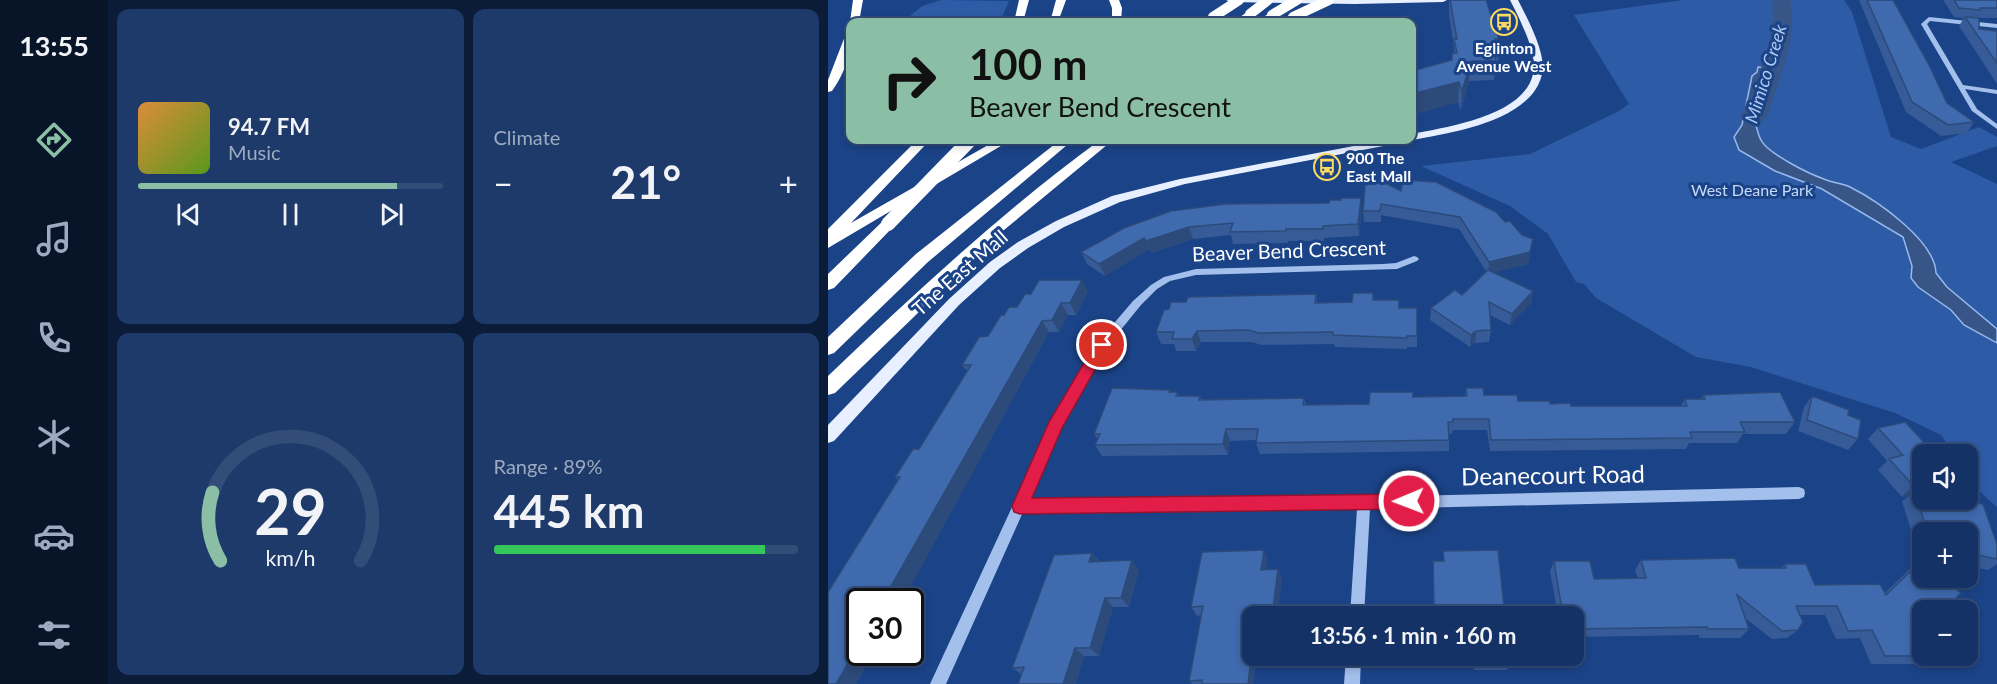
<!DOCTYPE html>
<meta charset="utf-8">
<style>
:root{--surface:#143265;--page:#1d3a6b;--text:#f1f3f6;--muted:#9daabf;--line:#334d79;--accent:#8abfa5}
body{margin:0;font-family:Lato,sans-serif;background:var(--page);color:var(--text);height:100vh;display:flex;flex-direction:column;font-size:22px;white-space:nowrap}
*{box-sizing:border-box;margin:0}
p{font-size:20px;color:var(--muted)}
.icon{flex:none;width:33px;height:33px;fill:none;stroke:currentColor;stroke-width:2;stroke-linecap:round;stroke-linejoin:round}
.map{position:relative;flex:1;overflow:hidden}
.details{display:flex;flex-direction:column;gap:9px;padding:9px;background:#0b1c38;width:720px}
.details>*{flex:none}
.banner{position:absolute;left:18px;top:18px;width:570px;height:126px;border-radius:12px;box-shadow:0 3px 9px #0003,0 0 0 2px var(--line);background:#8abfa5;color:#111;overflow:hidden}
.fabs{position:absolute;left:1084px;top:444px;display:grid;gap:12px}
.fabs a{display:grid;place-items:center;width:66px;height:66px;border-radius:12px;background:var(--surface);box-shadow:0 3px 9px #0003,0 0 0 2px var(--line);font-size:30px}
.speed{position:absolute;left:18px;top:588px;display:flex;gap:12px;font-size:30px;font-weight:700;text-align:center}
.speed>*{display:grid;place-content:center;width:78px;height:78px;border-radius:50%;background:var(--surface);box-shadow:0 3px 9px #0003,0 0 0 2px var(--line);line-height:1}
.speed .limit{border:3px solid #111;border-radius:9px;background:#fff;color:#111}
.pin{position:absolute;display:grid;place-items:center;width:51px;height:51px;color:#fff;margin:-26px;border:3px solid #fff;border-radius:50%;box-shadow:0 2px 6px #0007}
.me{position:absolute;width:66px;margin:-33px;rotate:269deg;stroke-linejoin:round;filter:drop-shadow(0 0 4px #0008)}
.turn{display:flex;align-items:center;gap:21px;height:126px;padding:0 24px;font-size:27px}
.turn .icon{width:78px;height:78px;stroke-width:2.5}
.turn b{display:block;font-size:42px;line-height:51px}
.big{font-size:45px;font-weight:700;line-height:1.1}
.details .card{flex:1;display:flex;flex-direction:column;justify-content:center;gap:9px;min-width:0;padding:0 21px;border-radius:12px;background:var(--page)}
.details .dial{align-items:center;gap:0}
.dial svg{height:156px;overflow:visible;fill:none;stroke:var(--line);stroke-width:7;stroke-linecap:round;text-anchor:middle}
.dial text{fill:var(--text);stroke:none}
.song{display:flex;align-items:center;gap:18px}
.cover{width:72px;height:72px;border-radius:9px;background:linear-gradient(135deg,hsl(30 70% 55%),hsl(90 70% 35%))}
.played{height:6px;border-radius:3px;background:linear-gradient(90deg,var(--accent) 85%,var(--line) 85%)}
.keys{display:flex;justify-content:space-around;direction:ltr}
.heat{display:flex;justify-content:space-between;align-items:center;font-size:33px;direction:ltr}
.charge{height:9px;border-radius:4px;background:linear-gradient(90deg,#34c759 89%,var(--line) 0)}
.details .tiles{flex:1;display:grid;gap:9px;grid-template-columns:repeat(2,1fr)}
.trip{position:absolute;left:414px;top:606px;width:342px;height:60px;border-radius:12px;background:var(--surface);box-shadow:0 3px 9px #0003,0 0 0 2px var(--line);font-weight:700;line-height:60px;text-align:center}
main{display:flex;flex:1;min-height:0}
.dock{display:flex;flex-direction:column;width:108px;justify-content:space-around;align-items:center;background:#081428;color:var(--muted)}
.dock .icon{width:42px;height:42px}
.dock .active{color:var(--accent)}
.dock b{font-size:27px;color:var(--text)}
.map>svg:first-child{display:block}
.green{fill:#2e5ba5}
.water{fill:#385587;stroke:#96b9ee;stroke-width:1.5}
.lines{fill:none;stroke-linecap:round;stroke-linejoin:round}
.river{fill:#385587;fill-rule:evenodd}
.minor{fill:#a3bfec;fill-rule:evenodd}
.major{fill:#e8efff;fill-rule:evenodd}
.highway{fill:#fff;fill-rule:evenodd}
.highway-bridge-far1{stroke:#fff;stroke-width:10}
.highway-bridge{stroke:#fff;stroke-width:14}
.wall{fill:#365b96}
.shaded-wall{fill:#2c4a7a}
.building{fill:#3f6aae;stroke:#2c4a7a;stroke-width:1.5}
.route{fill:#e11d48;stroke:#92132f;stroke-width:1.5}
.labels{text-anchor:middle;stroke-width:6;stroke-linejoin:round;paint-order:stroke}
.far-poi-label{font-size:16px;font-weight:bold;fill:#fff;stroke:#1b4387}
.far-park-label{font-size:16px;fill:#c8dbf9;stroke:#1b4387}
.far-water-label{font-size:18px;font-style:italic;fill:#afc9f3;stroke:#1b4387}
.street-label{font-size:20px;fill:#fff;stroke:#1b4387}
.near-street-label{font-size:24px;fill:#fff;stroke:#1b4387}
</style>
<main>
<nav class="dock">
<b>13:55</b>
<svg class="icon active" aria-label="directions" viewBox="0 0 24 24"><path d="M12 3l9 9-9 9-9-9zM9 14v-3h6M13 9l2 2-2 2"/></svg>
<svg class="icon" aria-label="music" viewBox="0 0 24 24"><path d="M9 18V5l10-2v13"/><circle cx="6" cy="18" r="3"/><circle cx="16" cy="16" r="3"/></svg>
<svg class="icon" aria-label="phone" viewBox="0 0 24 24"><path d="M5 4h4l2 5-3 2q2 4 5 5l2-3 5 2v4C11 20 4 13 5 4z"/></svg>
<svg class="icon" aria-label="climate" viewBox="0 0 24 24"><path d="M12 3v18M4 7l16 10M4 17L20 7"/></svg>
<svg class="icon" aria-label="car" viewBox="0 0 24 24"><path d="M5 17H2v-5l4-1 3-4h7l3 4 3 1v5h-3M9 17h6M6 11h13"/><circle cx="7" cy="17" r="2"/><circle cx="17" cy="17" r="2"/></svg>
<svg class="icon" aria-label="filters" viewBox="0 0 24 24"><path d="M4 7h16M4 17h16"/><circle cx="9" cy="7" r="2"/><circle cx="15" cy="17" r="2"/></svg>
</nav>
<section class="details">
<div class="tiles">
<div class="card">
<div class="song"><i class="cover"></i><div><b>94.7 FM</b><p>Music</p></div></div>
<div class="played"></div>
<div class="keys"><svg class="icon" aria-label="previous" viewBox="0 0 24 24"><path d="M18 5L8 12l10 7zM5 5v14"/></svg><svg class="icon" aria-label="pause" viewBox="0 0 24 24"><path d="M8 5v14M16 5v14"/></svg><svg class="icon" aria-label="next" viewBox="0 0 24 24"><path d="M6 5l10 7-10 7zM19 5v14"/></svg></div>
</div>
<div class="card"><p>Climate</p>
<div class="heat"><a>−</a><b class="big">21°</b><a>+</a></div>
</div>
<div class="card dial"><svg viewBox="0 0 100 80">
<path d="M14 69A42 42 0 1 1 86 69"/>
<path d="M14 69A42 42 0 0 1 10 34" stroke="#8abfa5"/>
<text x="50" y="56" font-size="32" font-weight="700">29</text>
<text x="50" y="72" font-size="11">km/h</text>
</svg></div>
<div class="card"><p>Range · 89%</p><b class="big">445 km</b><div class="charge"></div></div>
</div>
</section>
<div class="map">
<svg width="1169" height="684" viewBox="0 0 1169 684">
<rect width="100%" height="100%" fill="#1b4387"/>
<!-- green -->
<path class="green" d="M113,0L181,1L172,22H75L94,6Z
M855,0H1016L1024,12L1063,137L1093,149L1151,127L1169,137V146L1123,162L1169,184V507C1147,487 1140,486 1140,454H1126L1113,435L1067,413L923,367L868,357L768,298L756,284L748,282L720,234L682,206L593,166L702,154L791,111L801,104L746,15Z"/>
<!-- water -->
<path class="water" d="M930,67L947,69L948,83L942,96L943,100L927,122C929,128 930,135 933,140C939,153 981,174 996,179C1004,183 1014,183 1022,187C1050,201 1107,241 1108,273L1119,287L1169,329V343L1136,325L1123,310L1090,287L1083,278L1084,266L1075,237L994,189L947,171L911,150L906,137L914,125L924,76L929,72Z"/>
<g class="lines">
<!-- river -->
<path class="river" d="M944,0H962C971,37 950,81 939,116L935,121L926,124L917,121L913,116C927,82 950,38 944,0Z"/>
<!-- minor -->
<path class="minor" d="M1101,17L1169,24V28L1102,21L1099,24L1135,85L1169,90V94L1137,89L1149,109L1169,124V129L1144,111L1093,24Z
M586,256L589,257L591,259L589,261L569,269L368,275L342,281L329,289L313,305L278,348L232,428L200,500L536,497L971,487L976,489L977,493L976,497L971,499L542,509L536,616H522L529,509L195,512L118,684H102L223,423L270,342L305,301L323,285L336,277L368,269L555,264L568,263Z
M518,656H533L532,684H516Z"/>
<!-- major -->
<path class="major" d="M398,0H619L615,2L527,4L402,2Z
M682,0H690C699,18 719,54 714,74C704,121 623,133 584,140H581H584V134C619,127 696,116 705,74C710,53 691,18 682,0Z
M557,140H576L571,143L357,184L292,202L236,227L200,248L172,268L131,305L6,441L0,443V425L121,299L162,262L190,242L228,221L284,196L352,179Z"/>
<!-- highway -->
<path class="highway" d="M25,0H35L31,22H22Z
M191,0H201L195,22H186Z
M228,0H238L230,22H222Z
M281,0H291L294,8L293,22H284V8Z
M419,12L427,14L415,22H405Z
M444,12L449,15C442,22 435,23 426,22Z
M385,14L388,15V19L382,22H371Z
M22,33C24,54 16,74 4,91L0,92V80L17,36Z
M89,140H102L23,223L169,140H183L0,248V229Z
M232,140H245L100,262L6,353L0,355V337L88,254Z
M272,140H285L176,230L7,393L0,395V376C87,293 175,211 272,140Z
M60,219L67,224L65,227L6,288L0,290V274L55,221Z"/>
<!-- highway-bridge-far1 -->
<path class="highway-bridge-far1" d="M422,14L440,0
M444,15L469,0
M385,17L411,0
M465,17L501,0"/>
<!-- highway-bridge -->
<path class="highway-bridge" d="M60,224L142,140"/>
</g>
<!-- wall -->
<path class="wall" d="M621,0L670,36L669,47L671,53L669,72L667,73L666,80L641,81L633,111L630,102L584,115V71L624,60L626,53V47L621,16Z
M1031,0H1065L1119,103L1146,122L1139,133L1113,136L1078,112Z
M1115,0H1169V18H1147L1151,29L1169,31V84L1131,26L1136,18L1126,17Z
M419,140H444L440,145H424Z
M573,191L677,222L694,235L705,239L700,264L666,272L705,291L703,303L682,325L662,315L663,330L661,342L647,343L642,347L602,320L603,308L634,295L658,271L631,229L553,215V222H536L535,211Z
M534,210L531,236L496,238V241H460V243L405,244L403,235L365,239L323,253L321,249L277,276L259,264L253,252L296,228Z
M260,291L248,315H240L231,332H221L74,602H32L46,652L28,684H0L70,480L67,477L91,449L139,371L134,365L160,336L176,315L189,307Z
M545,293L546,300L571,308H589V347H579V349L507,347L506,344L434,345L423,342H373L368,351H348L346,344H333L328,332L341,309L358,302L488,294L489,303L524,302Z
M638,388L656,395L690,401L743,406H853L857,399H873L875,395L967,422L958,434H915L909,443H861L858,449L662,451L659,430H625L624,433L621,434V451L432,454L428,443L429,440L402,441L400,455L274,456L267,445L270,439L266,434L343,392H349L351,396H372L373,399L476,398L478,405L541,404L585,397L637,396Z
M984,396L1020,415L1030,439L1020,450L970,431L976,407Z
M1077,422L1095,492L1169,544V564L1160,570L1140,566V532H1095V556H1091L1074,501L1081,496L1074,497L1050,470L1059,461L1040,439L1050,428Z
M436,550L439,560L438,570L450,569L454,579L449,616H424V656H444V658L428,659L425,684H364L361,681L373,615L369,616L363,607Z
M615,551L677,616H602V606H606L605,561H615Z
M264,553L271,561L311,570L301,607H285L271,656H256L248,684H190L193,674L184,668Z
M1095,558V578L1126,587L1092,634L1104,656L1089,664H1043L1032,638L1008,639L997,615H972L970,630L959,638L944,639L917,618L921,629L912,638H871V635L746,637V616H730L722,571L726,561L766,579L810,578L807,570L813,560L911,568H953L957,564L987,585L1057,593L1087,564Z
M603,656H681V662L679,670H646L645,667L604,668Z"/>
<!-- shaded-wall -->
<path class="shaded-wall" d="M643,61L641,81L633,111L634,91Z
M631,82L630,102L584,115V94Z
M439,140H444L440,145Z
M533,198L534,210L531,236L530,224Z
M361,227L365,239L323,253L318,241Z
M316,238L321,249L277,276L271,264Z
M705,239L700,264L660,274L661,262Z
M254,280L260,291L248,315L242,303Z
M705,291L703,303L682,325L684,314Z
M233,303L240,315L231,332L224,320Z
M214,321L221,332L74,602H54Z
M369,331L373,342L368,351L364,339Z
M648,331L647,343L642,347L643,335Z
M398,429L402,441L400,455L395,444Z
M1095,484V492L1086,491L1081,496L1074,497L1086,486Z
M436,550L439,560L437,580L433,570Z
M264,553L272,563L261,562Z
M304,560L311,570L301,607L293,598Z
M450,569L454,579L449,616H444Z
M277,598L285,607L271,656L262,648Z
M32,642V652H46L28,684H8Z
M247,648L256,656L248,684H235Z
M424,650V656H427L428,659L425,684H420Z"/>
<!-- building -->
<path class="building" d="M622,0H658L670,36V39H667L671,53H666L668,61H643L634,91L631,82L584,94V71L624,60V53H629L626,39H629Z
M1039,0H1065L1101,65L1119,103L1146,122L1120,125L1084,102Z
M1126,0H1169V8H1152V10L1131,8Z
M1137,17L1151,18V29L1169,31V63Z
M575,180L608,182L668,212L677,222L682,221L694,235L705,239L702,252L661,262L632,217L553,204L552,211H535L537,185L555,182L573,191Z
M513,198H533L530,224L495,226V229H458V231L402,232L405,223L361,227L318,241L316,238L271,264L253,252L296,228L343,211L397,204L501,203L502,200H513Z
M660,270L705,291L684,314L661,302L663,330L648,331L643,335L603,308L627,290L634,295Z
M211,280H254L242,303H233L224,320L214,321L54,602H32V642L8,684H0V592L72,477H67L85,449H91L143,365H134L151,337L160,336L173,315H176L181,307H189L197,294H203Z
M525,293H545V300H571V308H589V336H579V338L505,335V332L431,333L420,330L369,331L364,339H344L346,332H328L336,310L341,309L343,302H358L360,297L488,294L487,303L524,302Z
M284,388L342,390L341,392H349L348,396H372L371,400L476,398L475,405L541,404L542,392H585V397L639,396L638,388H655L656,395H689L690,401H722V404L742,403L743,406H859L857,399H877L875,395L952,392L967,422H912L917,432H862L864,438L663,440L661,419H625V422H620L621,440L428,443L430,429H398L395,444L267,445L272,434H266Z
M984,396L1021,410L1020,415L1033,420L1030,439L979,420Z
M1077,422L1107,454H1095V484L1086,486L1061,459L1075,455L1050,428Z
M1086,491L1095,492V500H1133L1155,504L1169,544V559L1140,553V532H1100Z
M436,550L433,570L450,569L444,616H424V650L420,684H374V680L361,681L375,606L363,607L374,552Z
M670,550L677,616H603L602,606H606L605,561H616L615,551Z
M264,553L261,562L304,560L293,598H277L262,648H247L235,684H190L196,667L184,668L226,555Z
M907,558L911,568H958L957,564H978L987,585L1052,584L1058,595L1095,559V578H1129L1133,580L1126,587L1133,593L1116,610H1095V632L1092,634L1095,639V656H1104H1057L1044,630L1020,631L1009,606H968L975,622L970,630L954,631L909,595L921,629H880L879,627L746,629V616H735L726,561H762L766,579L818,578L813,560Z
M604,656H681V662H647V659L604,660Z"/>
<!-- route -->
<path class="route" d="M274,340L281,345L234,428L204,498L581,494L587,496L590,501L587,507L581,509L192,514L186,512L184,506L221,422L269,341Z"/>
<!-- icons -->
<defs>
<symbol id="bus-ring" viewBox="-11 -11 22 22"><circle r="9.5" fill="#1b4387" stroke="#fdda60" stroke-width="1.5"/><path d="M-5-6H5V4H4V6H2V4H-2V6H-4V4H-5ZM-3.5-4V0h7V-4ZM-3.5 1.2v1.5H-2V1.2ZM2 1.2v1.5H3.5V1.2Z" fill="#fdda60"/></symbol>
</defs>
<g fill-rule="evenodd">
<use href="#bus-ring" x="661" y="7" width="30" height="30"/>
<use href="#bus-ring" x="484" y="152" width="30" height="30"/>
</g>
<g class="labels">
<!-- far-poi labels -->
<g class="far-poi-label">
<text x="676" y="54">Eglinton<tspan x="676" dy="18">Avenue West</tspan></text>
<text x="518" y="164" text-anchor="start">900 The<tspan x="518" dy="18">East Mall</tspan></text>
</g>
<!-- far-park labels -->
<g class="far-park-label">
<text x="924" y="196">West Deane Park</text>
</g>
<!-- far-water labels -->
<g class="far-water-label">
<text transform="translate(938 74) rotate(-73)" y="6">Mimico Creek</text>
</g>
<!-- street labels -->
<g class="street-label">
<text transform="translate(461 251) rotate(-2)" y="7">Beaver Bend Crescent</text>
<text transform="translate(132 273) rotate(-41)" y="7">The East Mall</text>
</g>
<!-- near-street labels -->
<g class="near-street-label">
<text transform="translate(725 476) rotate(-1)" y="8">Deanecourt Road</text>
</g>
</g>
</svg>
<div class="fabs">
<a><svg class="icon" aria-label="sound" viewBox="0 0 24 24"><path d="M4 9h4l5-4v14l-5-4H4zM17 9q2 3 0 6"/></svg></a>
<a>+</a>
<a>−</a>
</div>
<div class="speed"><div class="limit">30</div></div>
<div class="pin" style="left:274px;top:345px;background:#d93025"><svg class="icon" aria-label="arrive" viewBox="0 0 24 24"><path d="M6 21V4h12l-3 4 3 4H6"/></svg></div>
<svg class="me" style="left:581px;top:501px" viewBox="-20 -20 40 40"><circle r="17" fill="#e11d48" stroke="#fff" stroke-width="3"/><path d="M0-11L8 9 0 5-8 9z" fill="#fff"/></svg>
<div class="trip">13:56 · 1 min · 160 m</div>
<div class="banner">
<div class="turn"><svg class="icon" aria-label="right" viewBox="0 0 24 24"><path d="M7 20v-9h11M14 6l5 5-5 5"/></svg><div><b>100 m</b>Beaver Bend Crescent</div></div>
</div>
</div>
</main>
